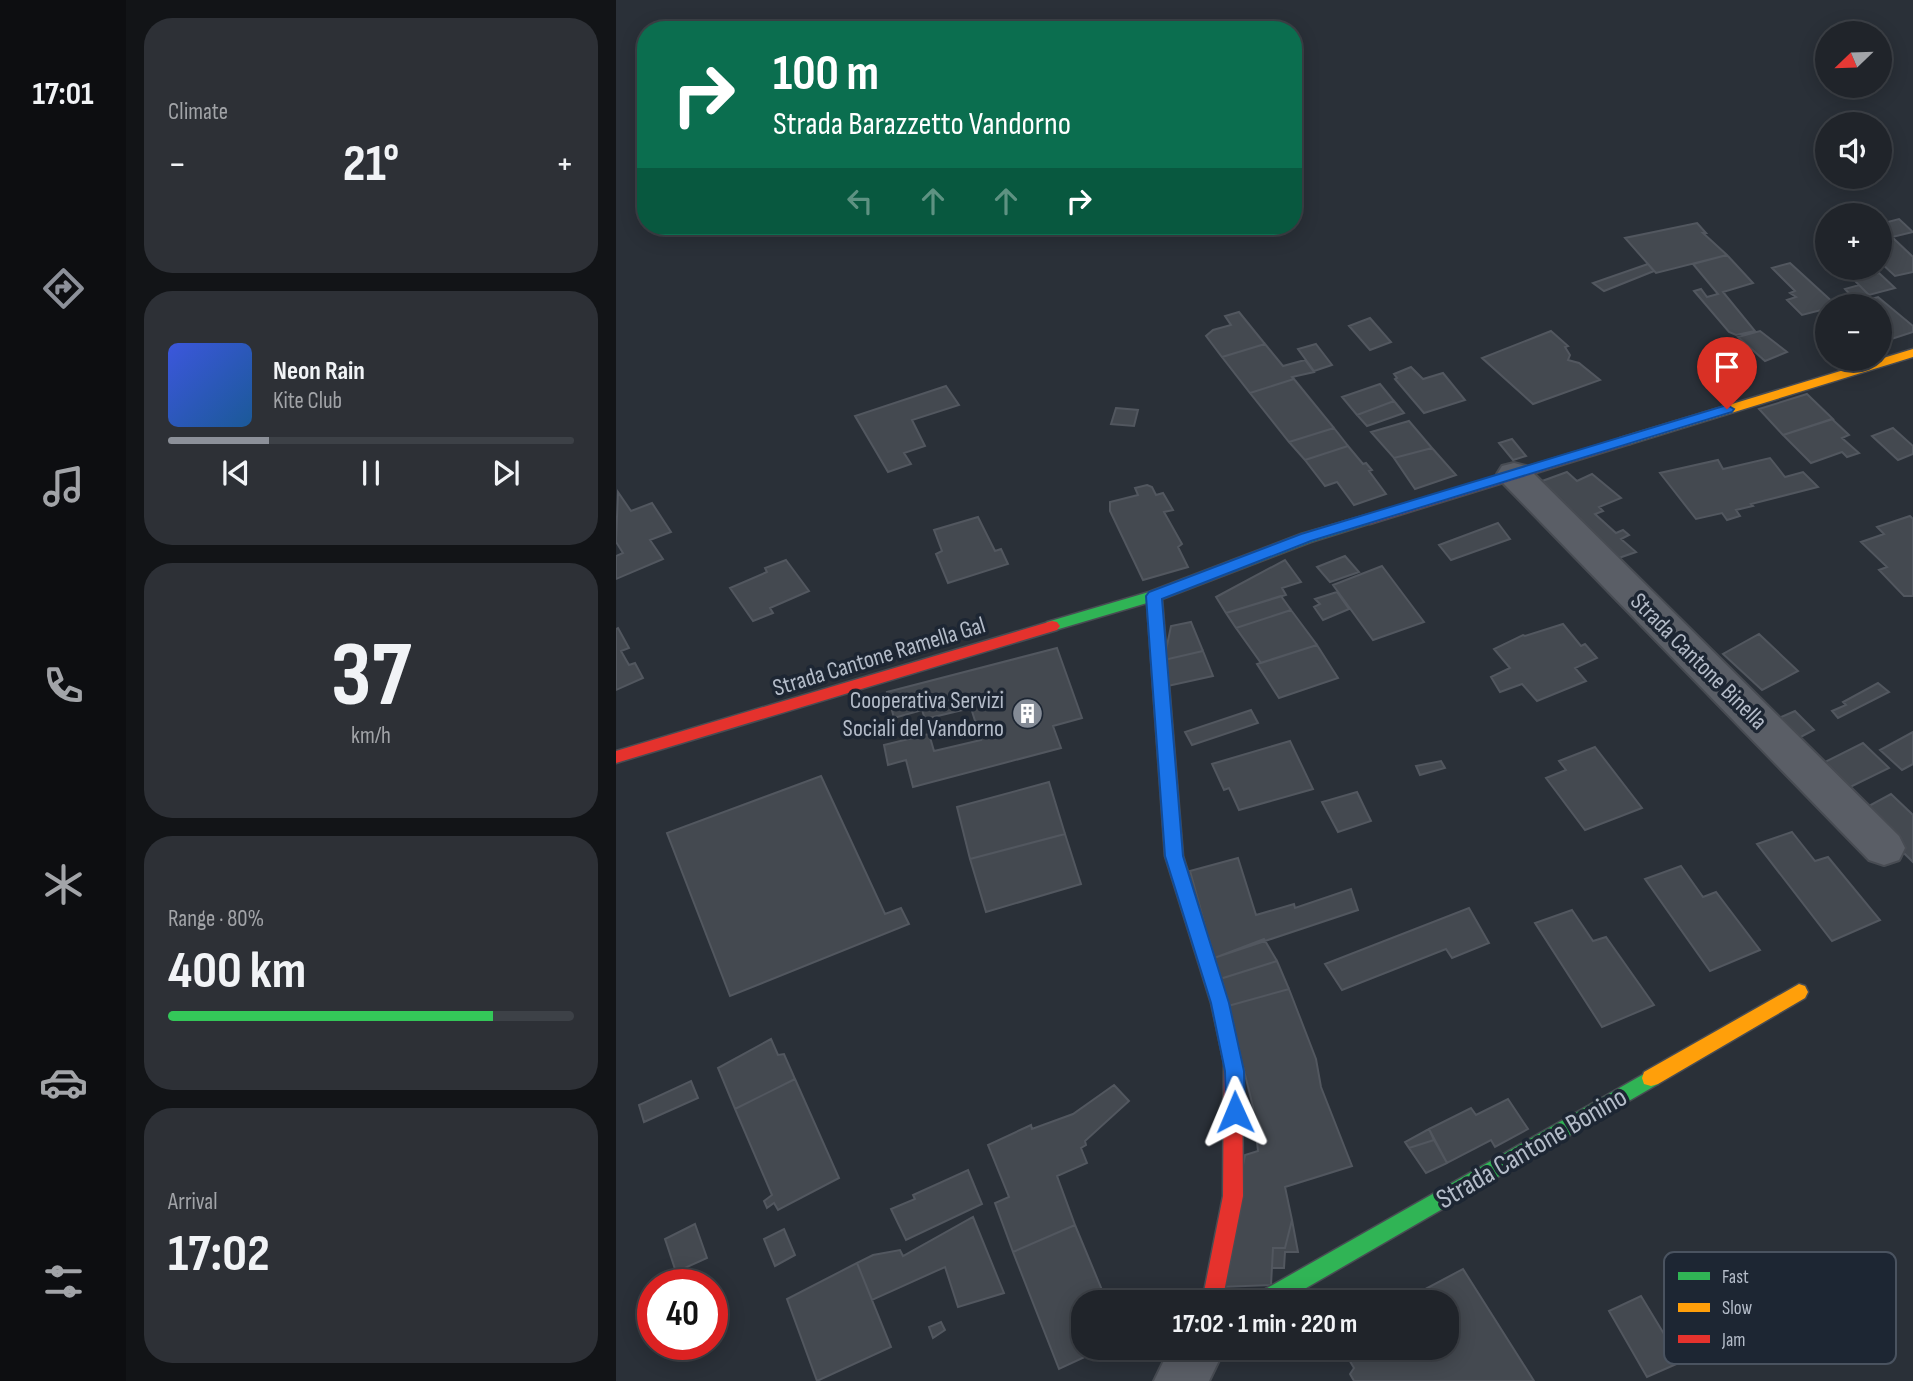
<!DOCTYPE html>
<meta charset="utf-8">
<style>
:root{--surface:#20242a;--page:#2d3036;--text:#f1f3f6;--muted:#a2a4a8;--line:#3d4147;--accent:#8c9099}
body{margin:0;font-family:"Sofia Sans Condensed",sans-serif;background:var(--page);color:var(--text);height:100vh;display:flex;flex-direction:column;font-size:26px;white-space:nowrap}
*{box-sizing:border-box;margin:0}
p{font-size:23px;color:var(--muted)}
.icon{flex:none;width:38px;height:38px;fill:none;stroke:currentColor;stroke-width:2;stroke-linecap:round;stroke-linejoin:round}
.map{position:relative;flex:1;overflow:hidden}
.drawer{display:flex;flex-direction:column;gap:18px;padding:18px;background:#121417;width:490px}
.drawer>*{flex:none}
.banner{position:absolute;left:21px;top:21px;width:665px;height:214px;border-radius:28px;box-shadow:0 4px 18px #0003,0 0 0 2px var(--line);background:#0b6e4f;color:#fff;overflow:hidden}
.needle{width:46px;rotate:247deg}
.fabs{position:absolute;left:1199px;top:21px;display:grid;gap:14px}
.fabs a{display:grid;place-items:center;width:77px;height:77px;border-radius:50%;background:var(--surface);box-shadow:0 4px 18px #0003,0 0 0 2px var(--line);font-size:35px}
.speed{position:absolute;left:21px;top:1269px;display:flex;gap:14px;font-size:35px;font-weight:700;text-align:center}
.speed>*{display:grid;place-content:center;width:91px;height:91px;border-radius:50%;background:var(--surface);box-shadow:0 4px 18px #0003,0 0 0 2px var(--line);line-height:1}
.speed .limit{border:10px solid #d22;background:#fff;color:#111}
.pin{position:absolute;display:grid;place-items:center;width:60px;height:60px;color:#fff;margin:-72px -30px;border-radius:50% 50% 50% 0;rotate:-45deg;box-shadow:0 0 7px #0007}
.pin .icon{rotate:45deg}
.me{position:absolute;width:77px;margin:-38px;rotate:359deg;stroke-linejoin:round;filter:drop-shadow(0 0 5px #0008)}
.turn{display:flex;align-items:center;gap:24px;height:147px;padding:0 21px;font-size:32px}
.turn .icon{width:91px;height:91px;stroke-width:2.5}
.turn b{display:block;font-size:49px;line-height:60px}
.lanes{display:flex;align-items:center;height:66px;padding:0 21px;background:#0003;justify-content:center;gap:35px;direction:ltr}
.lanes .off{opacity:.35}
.big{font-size:52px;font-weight:700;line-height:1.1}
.drawer .card{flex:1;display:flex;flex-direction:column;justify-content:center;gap:10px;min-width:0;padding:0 24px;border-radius:28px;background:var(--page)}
.drawer .dial{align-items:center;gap:0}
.dial b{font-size:91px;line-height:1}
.song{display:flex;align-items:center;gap:21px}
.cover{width:84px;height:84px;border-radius:10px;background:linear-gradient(135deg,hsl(230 70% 55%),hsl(210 70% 35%))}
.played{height:7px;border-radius:4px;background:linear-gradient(90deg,var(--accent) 25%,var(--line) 25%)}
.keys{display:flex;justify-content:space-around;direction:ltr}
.heat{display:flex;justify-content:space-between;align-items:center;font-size:38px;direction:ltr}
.charge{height:10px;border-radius:5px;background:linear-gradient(90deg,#34c759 80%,var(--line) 0)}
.trip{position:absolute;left:455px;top:1290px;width:388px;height:70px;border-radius:28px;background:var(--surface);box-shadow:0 4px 18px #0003,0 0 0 2px var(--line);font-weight:700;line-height:70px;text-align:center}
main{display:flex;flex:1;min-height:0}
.menu{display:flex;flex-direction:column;width:126px;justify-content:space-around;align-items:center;background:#0d0e11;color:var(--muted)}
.menu .icon{width:49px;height:49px}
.menu .current{color:var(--accent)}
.menu b{font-size:32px;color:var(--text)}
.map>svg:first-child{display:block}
.building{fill:#444950;stroke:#52575f;stroke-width:2}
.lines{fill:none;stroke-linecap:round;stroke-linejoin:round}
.street-casing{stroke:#484c53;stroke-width:4}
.fast-casing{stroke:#484c53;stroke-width:3}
.slow-casing{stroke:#484c53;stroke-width:3}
.jam-casing{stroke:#484c53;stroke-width:3}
.street{fill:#5a5e66;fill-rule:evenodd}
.fast{fill:#30b455;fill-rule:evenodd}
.slow{fill:#ff9f0a;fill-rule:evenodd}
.jam{fill:#e5322d;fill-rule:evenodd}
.route{fill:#1a73e8;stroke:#114b97;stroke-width:2}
.labels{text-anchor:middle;stroke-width:7;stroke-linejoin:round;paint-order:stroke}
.street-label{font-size:24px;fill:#b4bcc9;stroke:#1d2633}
.poi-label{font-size:24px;fill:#b4bcc9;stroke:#1d2633;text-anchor:end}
.near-street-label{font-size:28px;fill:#b4bcc9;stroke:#1d2633}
.key{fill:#1d2633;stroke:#4a5360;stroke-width:2}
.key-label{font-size:19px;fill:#b4bcc9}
</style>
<main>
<nav class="menu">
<b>17:01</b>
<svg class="icon current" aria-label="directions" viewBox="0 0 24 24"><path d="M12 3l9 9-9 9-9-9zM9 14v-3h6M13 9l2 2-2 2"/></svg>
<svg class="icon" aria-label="music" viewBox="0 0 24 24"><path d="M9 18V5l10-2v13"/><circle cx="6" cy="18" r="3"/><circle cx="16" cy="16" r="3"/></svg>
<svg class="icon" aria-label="phone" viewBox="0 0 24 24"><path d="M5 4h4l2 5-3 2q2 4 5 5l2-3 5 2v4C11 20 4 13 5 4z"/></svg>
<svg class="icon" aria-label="climate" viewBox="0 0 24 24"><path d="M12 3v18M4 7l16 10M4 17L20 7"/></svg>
<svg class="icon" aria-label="car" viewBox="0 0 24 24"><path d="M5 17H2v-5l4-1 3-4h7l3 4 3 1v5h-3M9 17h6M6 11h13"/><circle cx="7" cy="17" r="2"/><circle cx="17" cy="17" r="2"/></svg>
<svg class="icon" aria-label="filters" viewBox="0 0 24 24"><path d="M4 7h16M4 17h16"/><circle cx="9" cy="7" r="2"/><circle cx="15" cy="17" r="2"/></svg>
</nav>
<section class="drawer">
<div class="card"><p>Climate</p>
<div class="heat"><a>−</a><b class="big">21°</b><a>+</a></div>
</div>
<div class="card">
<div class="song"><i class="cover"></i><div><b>Neon Rain</b><p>Kite Club</p></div></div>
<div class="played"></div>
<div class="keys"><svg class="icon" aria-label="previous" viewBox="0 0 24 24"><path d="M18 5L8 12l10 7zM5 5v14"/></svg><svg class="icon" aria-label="pause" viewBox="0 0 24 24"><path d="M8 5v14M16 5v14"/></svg><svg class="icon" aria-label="next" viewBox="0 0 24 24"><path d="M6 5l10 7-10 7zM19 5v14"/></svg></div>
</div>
<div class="card dial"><b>37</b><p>km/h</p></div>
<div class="card"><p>Range · 80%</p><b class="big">400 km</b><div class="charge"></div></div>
<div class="card"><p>Arrival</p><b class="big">17:02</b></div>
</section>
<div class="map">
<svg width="1297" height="1381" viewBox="0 0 1297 1381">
<rect width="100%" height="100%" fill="#2a3038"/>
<!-- building -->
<path class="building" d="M1283,219L1297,232L1276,237L1297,257V272L1279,276L1264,262V224Z
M1081,223L1090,233H1087L1111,255L1040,273L1009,238Z
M1111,255L1137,283L1107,292L1139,331L1120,335L1113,332L1078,291L1085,289L1091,297L1102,294L1077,264Z
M1174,263L1221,306L1186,315L1171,300L1180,297L1174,293L1179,291L1156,268Z
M1032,264L1038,271L988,291L977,283Z
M1263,273L1279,288L1253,295L1238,280Z
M1243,285L1253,295L1239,300L1229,289Z
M1262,297L1297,326V332L1266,342L1264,340V306L1237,304Z
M623,312L649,344L606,357L590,336L597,330L615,325L609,316Z
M754,318L775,342L754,350L733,326Z
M935,331L952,346L949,347L954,355L952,360L963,363L984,380L917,404L866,358Z
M1144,331L1171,352L1149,361L1122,337Z
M649,344L667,366L689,360L698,372L676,377L678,379L634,393L606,357Z
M700,344L716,365L698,371L682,349Z
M795,367L807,379L827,373L849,400L808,413L779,379L781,378L778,374Z
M678,379L718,428L673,442L634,393Z
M764,384L778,401L741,415L726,397Z
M330,386L343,405L296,420L309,446L288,453L295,464L272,472L239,416Z
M1191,394L1217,419L1167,435L1143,409Z
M778,401L788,413L751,426L741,415Z
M500,408L522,410L518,426L495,424Z
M1216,419L1233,435L1226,438L1243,453L1231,457L1226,452L1195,463L1167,435Z
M793,421L816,448L778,458L755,432Z
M718,428L732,446L689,460L673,442Z
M1277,428L1297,446V454L1282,460L1256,436Z
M896,439L910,456L897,460L883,443Z
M732,446L747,464L750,463L756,470L753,471L770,494L738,505L721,482L709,486L689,460Z
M816,448L840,475L799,489L778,458Z
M1154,458L1169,477L1187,472L1202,487L1135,504L1137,506L1120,510L1124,516L1111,520L1106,513L1080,519L1044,473L1102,460L1107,469Z
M951,472L961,481L976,474L1005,498L983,507L987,511L979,514L1000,533L1007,530L1013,535L1005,539L1020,552L997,560L918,484Z
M531,485L536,487L540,495L547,493L557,510L548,512L566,544L562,547L572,567L527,580L494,511V502L522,495L519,488Z
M2,492L15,511L36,503L55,532L34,540L47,559L0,579V556L7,553L0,542Z
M1294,516L1297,519V596H1288L1263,570L1271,567L1245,542L1268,534L1261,527Z
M362,517L379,551L385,549L392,564L332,583L320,554L326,551L318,530Z
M882,523L894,539L835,560L823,545Z
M729,556L743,572L714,582L701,567Z
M170,560L193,591L154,608L157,613L137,621L114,588L151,572L149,568Z
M669,560L685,582L666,588L670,595L610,613L600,597Z
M766,566L808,622L757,640L717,585Z
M721,592L733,609L707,620L698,607L704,604L699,599Z
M665,596L675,610L620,628L610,613Z
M675,610L701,645L645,663L620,628Z
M575,622L587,651L548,660L555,626Z
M947,624L965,646L969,644L981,658L959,668L970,681L921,701L906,684L884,692L875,677L894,668L878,649L907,635L909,636Z
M2,628L13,648L5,651L13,665L19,663L27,678L0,690V629Z
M1143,634L1182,671L1146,690L1107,654Z
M701,645L722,678L663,698L641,664Z
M441,648L466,718L437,726L445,748L297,787L290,760L272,765L268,745L313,734L318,751L365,740L355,708L309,719L306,710L278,718L271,692Z
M587,651L597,676L547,687L548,660Z
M1262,683L1273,692L1222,718L1216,711L1230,705L1227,702Z
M635,710L642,723L576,745L569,732Z
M1179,711L1198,730L1177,741L1156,721Z
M1297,732V764L1286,770L1264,750Z
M674,741L697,789L623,810L613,788L608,790L596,764Z
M1247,743L1273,768L1230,789L1201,766Z
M979,747L1026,808L969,830L930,778L950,770L943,761Z
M825,761L829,768L804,775L800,766Z
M205,776L269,914L285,908L293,924L114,996L51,833Z
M433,782L449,834L354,859L341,807Z
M741,792L755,821L722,832L706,802Z
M1275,794L1297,815V862L1258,824L1251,807Z
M1176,832L1199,861L1212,857L1264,920L1216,941L1141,844Z
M449,834L465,884L370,912L354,859Z
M622,858L640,915L678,904L679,908L735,889L742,910L598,958L574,871Z
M1065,866L1087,897L1100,892L1144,950L1094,971L1029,879Z
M853,908L873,943L836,958L830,949L726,990L709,964Z
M956,910L977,941L990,937L1038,1005L986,1027L919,923Z
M648,939L661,961L604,979L598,958Z
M661,961L673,989L612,1006L604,979Z
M673,989L700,1059L705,1087L736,1166L669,1187L676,1220L669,1248H657L655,1285L604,1287L629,1155L642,1151L637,1107L612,1006Z
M155,1039L162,1055L168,1054L179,1079L119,1109L102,1068Z
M179,1079L223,1178L162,1210L158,1203L151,1208L148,1201L156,1195L119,1109Z
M75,1081L82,1098L28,1122L23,1105Z
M498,1085L513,1101L469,1141L470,1145L465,1148L471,1163L441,1176L459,1225L397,1252L379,1203L393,1197L372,1145L415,1125L416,1129L457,1114Z
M892,1099L912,1129L879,1147L875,1140L831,1163L813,1129L855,1108L860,1115Z
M813,1129L818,1140L793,1148L789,1142Z
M818,1140L831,1163L810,1173L793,1148Z
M352,1170L366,1204L290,1240L275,1209L299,1199L297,1195Z
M357,1217L388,1293L342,1307L329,1267L256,1300L241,1263L257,1255L284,1250L287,1256Z
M676,1220L682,1252H669L668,1268H656L657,1248H669Z
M79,1224L91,1258L60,1272L49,1239Z
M459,1225L491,1302H467V1348H488L443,1369L397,1252Z
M168,1229L179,1255L159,1266L148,1239Z
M241,1263L275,1347L201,1381L171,1299Z
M847,1269L918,1381H738L734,1374L738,1368L726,1348H831V1302H785Z
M1025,1296L1065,1362L1031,1377L993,1311Z
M325,1322L329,1330L317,1338L313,1327Z"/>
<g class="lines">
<defs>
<path id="street" d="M898,463L910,466L1283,836L1289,848L1283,860L1268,865L1253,860L886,482L881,474L886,466Z
M554,1348H609L593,1381H538Z"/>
<path id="fast" d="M754,514L761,519L759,522L695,542L546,599L567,856L613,1003L626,1063L624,1069L617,1071L610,1069L608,1063L595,1003L549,856L531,603L436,631L428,626L431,622L533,592L685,534Z
M1035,1070L1042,1072L1044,1078L1042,1084L666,1302H636L639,1295Z"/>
<path id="slow" d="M1297,349V357L1014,444H1004L1002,441L1004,438Z
M1183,984L1189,986L1192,992L1189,998L1042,1084L1035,1086L1028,1084L1026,1078L1028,1072Z"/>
<path id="jam" d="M1009,437L1014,438L1016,441L1014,444L754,524L747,519L749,516Z
M436,621L441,622L444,626L441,630L0,763V751Z
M617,1055L624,1057L626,1063L627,1196L606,1302H586L607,1196L608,1063L610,1057Z"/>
</defs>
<!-- street casing -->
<use href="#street" class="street-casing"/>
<!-- fast casing -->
<use href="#fast" class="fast-casing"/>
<!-- slow casing -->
<use href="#slow" class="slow-casing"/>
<!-- jam casing -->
<use href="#jam" class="jam-casing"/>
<!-- street -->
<use href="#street" class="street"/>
<!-- fast -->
<use href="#fast" class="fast"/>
<!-- slow -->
<use href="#slow" class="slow"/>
<!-- jam -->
<use href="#jam" class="jam"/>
</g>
<!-- route -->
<path class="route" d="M1111,405L1118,409L1116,412L695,541L546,599L567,856L613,1003L628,1071L629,1112L626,1118L619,1121L612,1118L610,1112L609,1071L595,1003L549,856L530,596L533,592L685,534Z"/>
<!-- icons -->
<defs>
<symbol id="building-disc" viewBox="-11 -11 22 22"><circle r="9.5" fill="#848b96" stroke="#1d2633"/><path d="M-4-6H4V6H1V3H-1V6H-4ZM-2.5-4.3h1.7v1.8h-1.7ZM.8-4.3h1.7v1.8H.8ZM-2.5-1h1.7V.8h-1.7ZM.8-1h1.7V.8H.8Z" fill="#fff"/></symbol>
</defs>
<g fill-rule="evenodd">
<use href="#building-disc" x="394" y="696" width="35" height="35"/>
</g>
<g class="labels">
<!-- street labels -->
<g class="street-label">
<text transform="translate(263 656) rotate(-17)" y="8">Strada Cantone Ramella Gal</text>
<text transform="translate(1083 661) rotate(45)" y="8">Strada Cantone Binella</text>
</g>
<!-- poi labels -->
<g class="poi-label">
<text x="388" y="708">Cooperativa Servizi<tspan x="388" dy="28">Sociali del Vandorno</tspan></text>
</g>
<!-- near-street labels -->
<g class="near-street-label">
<text transform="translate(915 1147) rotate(-30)" y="10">Strada Cantone Bonino</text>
</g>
</g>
<!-- legend -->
<rect x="1048" y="1252" width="232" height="112" rx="10" class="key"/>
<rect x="1062" y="1272" width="32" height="8" fill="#30b455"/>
<rect x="1062" y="1303" width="32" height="9" fill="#ff9f0a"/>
<rect x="1062" y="1335" width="32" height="8" fill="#e5322d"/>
<g class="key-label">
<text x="1106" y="1283">Fast</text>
<text x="1106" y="1314">Slow</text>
<text x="1106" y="1346">Jam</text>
</g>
</svg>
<div class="fabs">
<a><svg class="needle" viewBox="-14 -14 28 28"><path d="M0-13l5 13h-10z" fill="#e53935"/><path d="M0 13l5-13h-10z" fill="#a2a4a8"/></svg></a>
<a><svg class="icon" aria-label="sound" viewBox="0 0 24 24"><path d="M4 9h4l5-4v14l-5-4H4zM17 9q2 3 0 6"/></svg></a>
<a>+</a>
<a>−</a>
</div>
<div class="speed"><div class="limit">40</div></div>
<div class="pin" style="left:1111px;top:409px;background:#d93025"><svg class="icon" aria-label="arrive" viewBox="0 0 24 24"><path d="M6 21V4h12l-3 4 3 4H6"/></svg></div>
<svg class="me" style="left:619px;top:1112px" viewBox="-20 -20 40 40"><path d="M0-17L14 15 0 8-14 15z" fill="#1a73e8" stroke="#fff" stroke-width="4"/></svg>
<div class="trip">17:02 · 1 min · 220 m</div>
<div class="banner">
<div class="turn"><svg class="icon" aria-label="right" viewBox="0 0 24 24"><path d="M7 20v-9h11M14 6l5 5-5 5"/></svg><div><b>100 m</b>Strada Barazzetto Vandorno</div></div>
<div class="lanes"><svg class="icon off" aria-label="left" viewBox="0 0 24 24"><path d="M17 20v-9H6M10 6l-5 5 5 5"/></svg><svg class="icon off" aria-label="ahead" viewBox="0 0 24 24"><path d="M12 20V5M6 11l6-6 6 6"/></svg><svg class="icon off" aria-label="ahead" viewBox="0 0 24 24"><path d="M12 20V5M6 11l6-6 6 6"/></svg><svg class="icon" aria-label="right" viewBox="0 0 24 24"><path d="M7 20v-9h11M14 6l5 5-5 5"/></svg></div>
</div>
</div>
</main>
